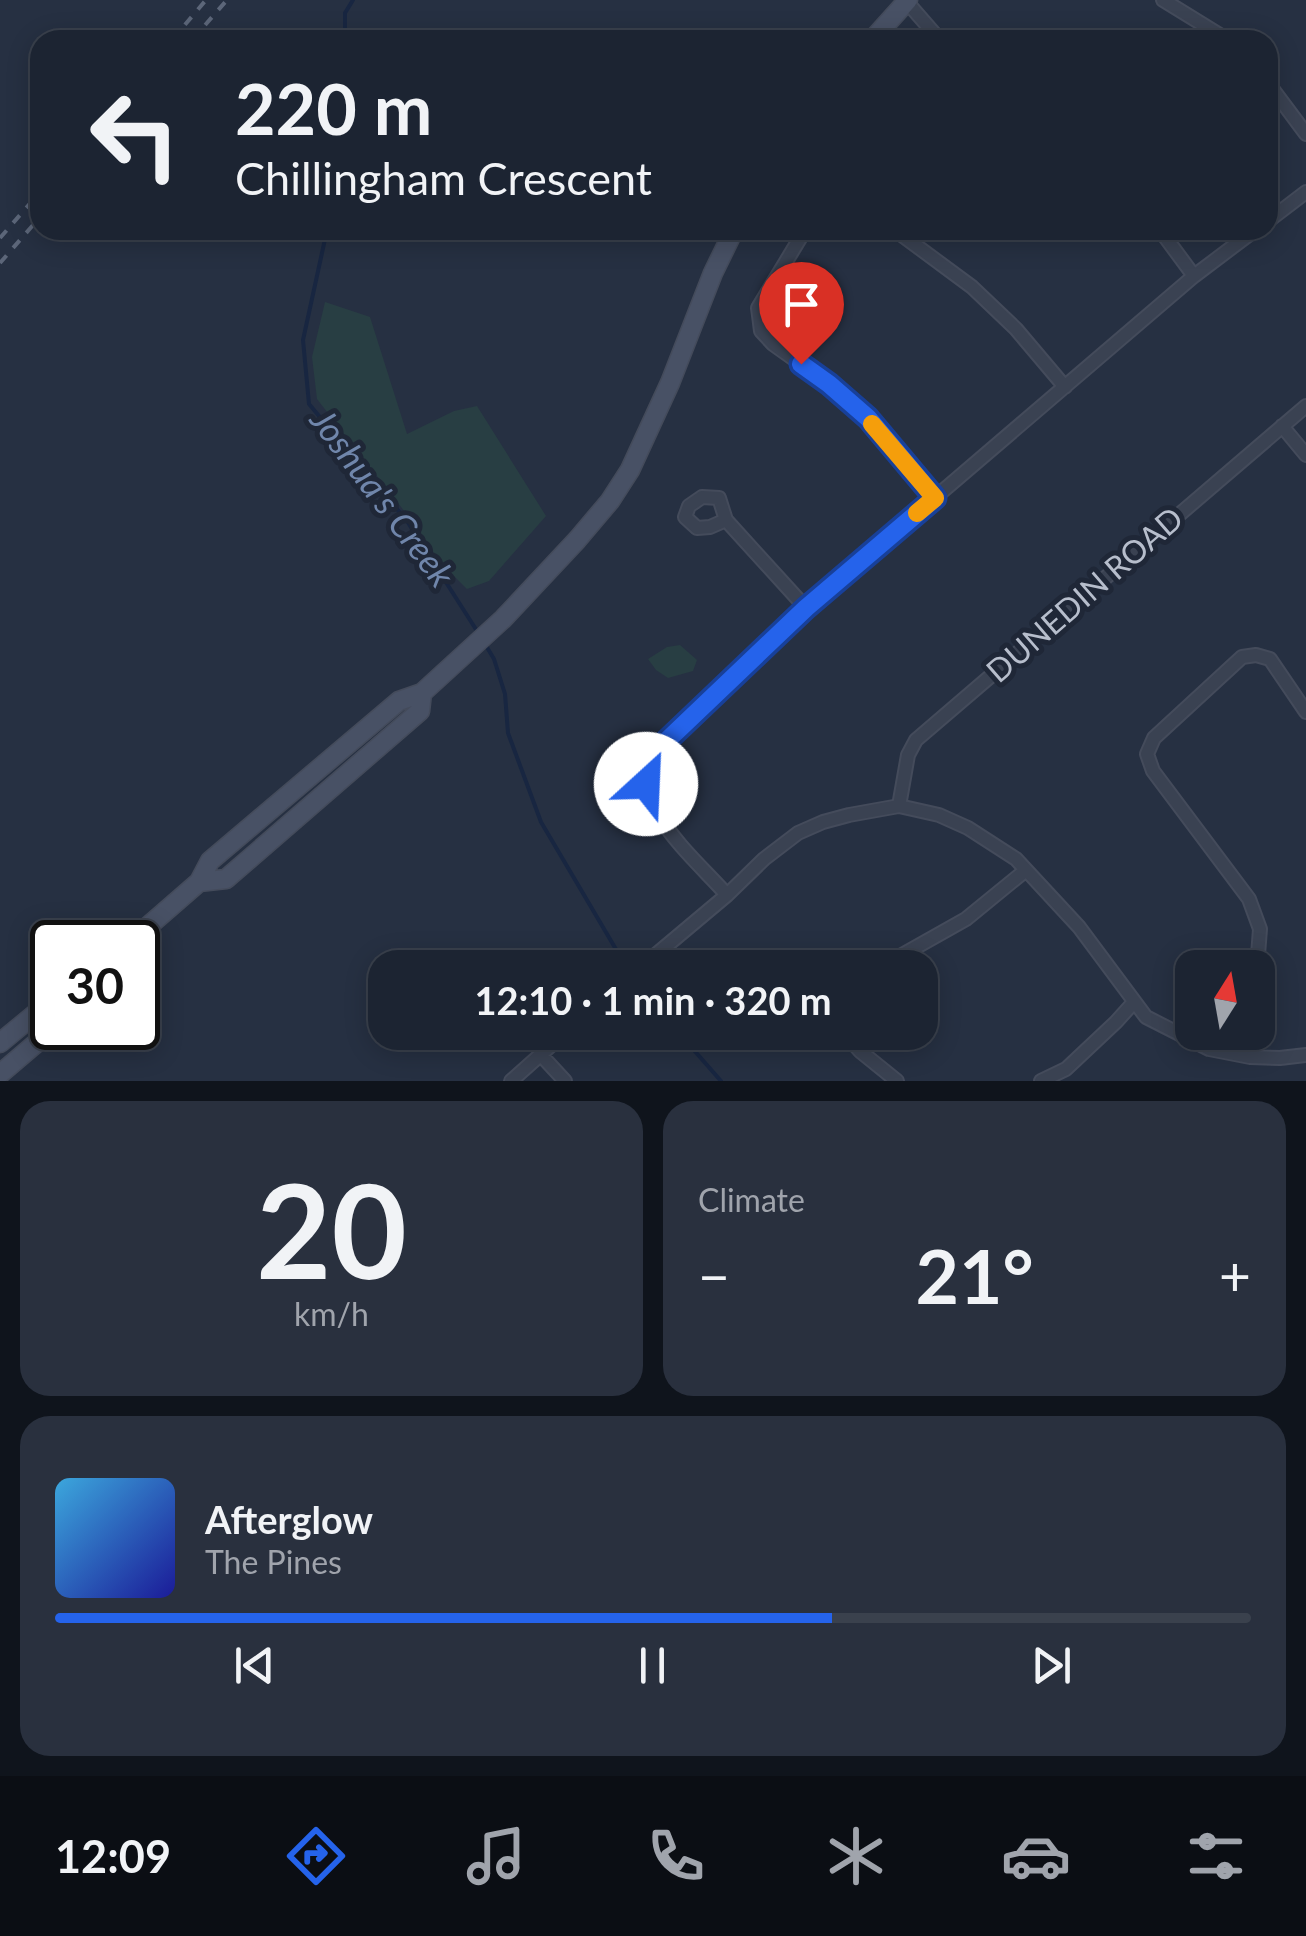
<!DOCTYPE html>
<meta charset="utf-8">
<style>
:root{--surface:#1c2432;--page:#29303e;--text:#f1f3f6;--muted:#a0a4ac;--line:#3a414d;--accent:#2563eb}
body{margin:0;font-family:Lato,sans-serif;background:var(--page);color:var(--text);height:100vh;display:flex;flex-direction:column;font-size:38px;white-space:nowrap}
*{box-sizing:border-box;margin:0}
p{font-size:32px;color:var(--muted)}
.icon{flex:none;width:55px;height:55px;fill:none;stroke:currentColor;stroke-width:2;stroke-linecap:round;stroke-linejoin:round}
.map{position:relative;height:1081px;overflow:hidden}
.details{display:flex;flex-direction:column;gap:20px;padding:20px;background:#0f141c;flex:1}
.details>*{flex:none}
.banner{position:absolute;left:30px;top:30px;width:1248px;height:210px;border-radius:30px;box-shadow:0 5px 25px #0003,0 0 0 2px var(--line);background:#1c2432;color:var(--text);overflow:hidden}
.needle{width:65px;rotate:11deg}
.fabs{position:absolute;left:1175px;top:950px;display:grid;gap:20px}
.fabs a{display:grid;place-items:center;width:100px;height:100px;border-radius:20px;background:var(--surface);box-shadow:0 5px 25px #0003,0 0 0 2px var(--line);font-size:50px}
.speed{position:absolute;left:30px;top:920px;display:flex;gap:20px;font-size:50px;font-weight:700;text-align:center}
.speed>*{display:grid;place-content:center;width:130px;height:130px;border-radius:50%;background:var(--surface);box-shadow:0 5px 25px #0003,0 0 0 2px var(--line);line-height:1}
.speed .limit{border:5px solid #111;border-radius:15px;background:#fff;color:#111}
.pin{position:absolute;display:grid;place-items:center;width:85px;height:85px;color:#fff;margin:-102px -42px;border-radius:50% 50% 50% 0;rotate:-45deg;box-shadow:0 0 10px #0007}
.pin .icon{rotate:45deg}
.me{position:absolute;width:110px;margin:-55px;rotate:25deg;stroke-linejoin:round;filter:drop-shadow(0 0 8px #0008)}
.turn{display:flex;align-items:center;gap:35px;height:210px;padding:0 40px;font-size:45px}
.turn .icon{width:130px;height:130px;stroke-width:2.5}
.turn b{display:block;font-size:70px;line-height:85px}
.big{font-size:75px;font-weight:700;line-height:1.1}
.details .tile{flex:1;display:flex;flex-direction:column;justify-content:center;gap:15px;min-width:0;padding:0 35px;border-radius:30px;background:var(--page)}
.details .dial{align-items:center;gap:0}
.dial b{font-size:130px;line-height:1}
.song{display:flex;align-items:center;gap:30px}
.cover{width:120px;height:120px;border-radius:15px;background:linear-gradient(135deg,hsl(200 70% 55%),hsl(240 70% 35%))}
.played{height:10px;border-radius:5px;background:linear-gradient(90deg,var(--accent) 65%,var(--line) 65%)}
.keys{display:flex;justify-content:space-around;direction:ltr}
.heat{display:flex;justify-content:space-between;align-items:center;font-size:55px;direction:ltr}
.details .tiles{flex:1;display:grid;gap:20px;grid-template-columns:1fr 1fr}
.tile:last-child{grid-column:span 2}
.trip{position:absolute;left:368px;top:950px;width:570px;height:100px;border-radius:30px;background:var(--surface);box-shadow:0 5px 25px #0003,0 0 0 2px var(--line);font-weight:700;line-height:100px;text-align:center}
.menu{display:flex;height:160px;justify-content:space-around;align-items:center;background:#0b0e14;color:var(--muted)}
.menu .icon{width:70px;height:70px}
.menu .selected{color:var(--accent)}
.menu b{font-size:45px;color:var(--text)}
.map>svg:first-child{display:block}
.green{fill:#283e43}
.lines{fill:none;stroke-linecap:round;stroke-linejoin:round}
.stream{stroke:#182641;stroke-width:4}
.street-casing{stroke:#444b5b;stroke-width:16}
.secondary-casing{stroke:#444b5b;stroke-width:21}
.street{stroke:#3a4252;stroke-width:12}
.secondary{stroke:#485165;stroke-width:18}
.rail{stroke:#5c6679;stroke-width:4;stroke-dasharray:10 10;stroke-linecap:butt}
.route-casing{stroke:#184099;stroke-width:25}
.route{stroke:#2563eb;stroke-width:18}
.slow{stroke:#f59e0b;stroke-width:18}
.labels{text-anchor:middle;stroke-width:10;stroke-linejoin:round;paint-order:stroke}
.street-label{font-size:32px;fill:#b7becc;stroke:#1f2737}
.water-label{font-size:35px;font-style:italic;fill:#7086ab;stroke:#1f2737}
</style>
<div class="map">
<svg width="1306" height="1081" viewBox="0 0 1306 1081">
<rect width="100%" height="100%" fill="#263042"/>
<!-- green -->
<path class="green" d="M325,302L370,317L407,434L454,411L477,406L546,516L489,581L467,589L441,563L412,521L317,399L312,357Z
M680,645L697,660L693,671L668,678L656,670L648,659L667,647Z"/>
<g class="lines">
<!-- stream -->
<path class="stream" d="M345,40V13L353,0
M327,230L303,340L309,404L407,521L477,631
M485,644L494,659L505,694L508,733L541,822L627,968
M678,1032L721,1081"/>
<defs>
<path id="street" d="M1163,0L1228,40
M906,1L940,40
M1268,83L1306,134
M1268,221L1306,192
M805,230L758,308L761,331L773,344L829,384L868,418L935,498
M895,230L972,287L1016,329L1065,387
M1160,230L1194,276
M1282,426L1306,455
M726,520L710,527L697,528L685,517L689,506L702,497L719,498L726,520L806,608
M899,806L908,755L916,740L1306,406
M727,895C697,860 620,799 657,750L806,608L1194,276L1255,230
M640,968L727,895L764,859L798,833L823,822L849,815L899,806L939,815L968,828L1016,859L1079,927L1146,1017L1209,1049L1250,1057L1280,1058L1306,1055
M879,968L966,919L1026,870
M1257,968L1260,929L1249,899L1153,771L1147,754L1154,738L1242,657L1256,655L1270,659L1306,712
M843,1032L860,1051L897,1081
M541,1055L565,1081
M1250,1057L1252,1032
M511,1081L566,1032
M1041,1081L1066,1069L1116,1022L1134,1002"/>
<path id="secondary" d="M872,40L908,0
M199,882L226,879L420,711L422,693
M130,942L199,882L210,861L399,701L422,693L503,619L577,540L610,501L630,470L670,383L713,273L734,230
M0,1043L41,1009L52,1008
M0,1074L54,1028"/>
</defs>
<!-- street casing -->
<use href="#street" class="street-casing"/>
<!-- secondary casing -->
<use href="#secondary" class="secondary-casing"/>
<!-- street -->
<use href="#street" class="street"/>
<!-- secondary -->
<use href="#secondary" class="secondary"/>
<!-- rail -->
<path class="rail" d="M172,40L206,0
M192,40L227,0
M0,238L40,192
M0,263L40,217"/>
</g>
<g class="lines">
<defs>
<path id="route" d="M646,784L650,760L657,750L806,608L935,498L868,418L829,384L801,364"/>
</defs>
<!-- route casing -->
<use href="#route" class="route-casing"/>
<!-- route -->
<use href="#route" class="route"/>
<!-- slow -->
<path class="slow" d="M872,424L935,498L917,513"/>
</g>
<g class="labels">
<!-- street labels -->
<g class="street-label">
<text transform="translate(1085 595) rotate(-41)" y="11">DUNEDIN ROAD</text>
</g>
<!-- water labels -->
<g class="water-label">
<text transform="translate(382 498) rotate(53)" y="12">Joshua's Creek</text>
</g>
</g>
</svg>
<div class="fabs">
<a><svg class="needle" viewBox="-14 -14 28 28"><path d="M0-13l5 13h-10z" fill="#e53935"/><path d="M0 13l5-13h-10z" fill="#a0a4ac"/></svg></a>
</div>
<div class="speed"><div class="limit">30</div></div>
<div class="pin" style="left:801px;top:364px;background:#d93025"><svg class="icon" aria-label="arrive" viewBox="0 0 24 24"><path d="M6 21V4h12l-3 4 3 4H6"/></svg></div>
<svg class="me" style="left:646px;top:784px" viewBox="-20 -20 40 40"><circle r="19" fill="#fff"/><path d="M0-13L10 11 0 6-10 11z" fill="#2563eb"/></svg>
<div class="trip">12:10 · 1 min · 320 m</div>
<div class="banner">
<div class="turn"><svg class="icon" aria-label="left" viewBox="0 0 24 24"><path d="M17 20v-9H6M10 6l-5 5 5 5"/></svg><div><b>220 m</b>Chillingham Crescent</div></div>
</div>
</div>
<section class="details">
<div class="tiles">
<div class="tile dial"><b>20</b><p>km/h</p></div>
<div class="tile"><p>Climate</p>
<div class="heat"><a>−</a><b class="big">21°</b><a>+</a></div>
</div>
<div class="tile">
<div class="song"><i class="cover"></i><div><b>Afterglow</b><p>The Pines</p></div></div>
<div class="played"></div>
<div class="keys"><svg class="icon" aria-label="previous" viewBox="0 0 24 24"><path d="M18 5L8 12l10 7zM5 5v14"/></svg><svg class="icon" aria-label="pause" viewBox="0 0 24 24"><path d="M8 5v14M16 5v14"/></svg><svg class="icon" aria-label="next" viewBox="0 0 24 24"><path d="M6 5l10 7-10 7zM19 5v14"/></svg></div>
</div>
</div>
</section>
<nav class="menu">
<b>12:09</b>
<svg class="icon selected" aria-label="directions" viewBox="0 0 24 24"><path d="M12 3l9 9-9 9-9-9zM9 14v-3h6M13 9l2 2-2 2"/></svg>
<svg class="icon" aria-label="music" viewBox="0 0 24 24"><path d="M9 18V5l10-2v13"/><circle cx="6" cy="18" r="3"/><circle cx="16" cy="16" r="3"/></svg>
<svg class="icon" aria-label="phone" viewBox="0 0 24 24"><path d="M5 4h4l2 5-3 2q2 4 5 5l2-3 5 2v4C11 20 4 13 5 4z"/></svg>
<svg class="icon" aria-label="climate" viewBox="0 0 24 24"><path d="M12 3v18M4 7l16 10M4 17L20 7"/></svg>
<svg class="icon" aria-label="car" viewBox="0 0 24 24"><path d="M5 17H2v-5l4-1 3-4h7l3 4 3 1v5h-3M9 17h6M6 11h13"/><circle cx="7" cy="17" r="2"/><circle cx="17" cy="17" r="2"/></svg>
<svg class="icon" aria-label="filters" viewBox="0 0 24 24"><path d="M4 7h16M4 17h16"/><circle cx="9" cy="7" r="2"/><circle cx="15" cy="17" r="2"/></svg>
</nav>
